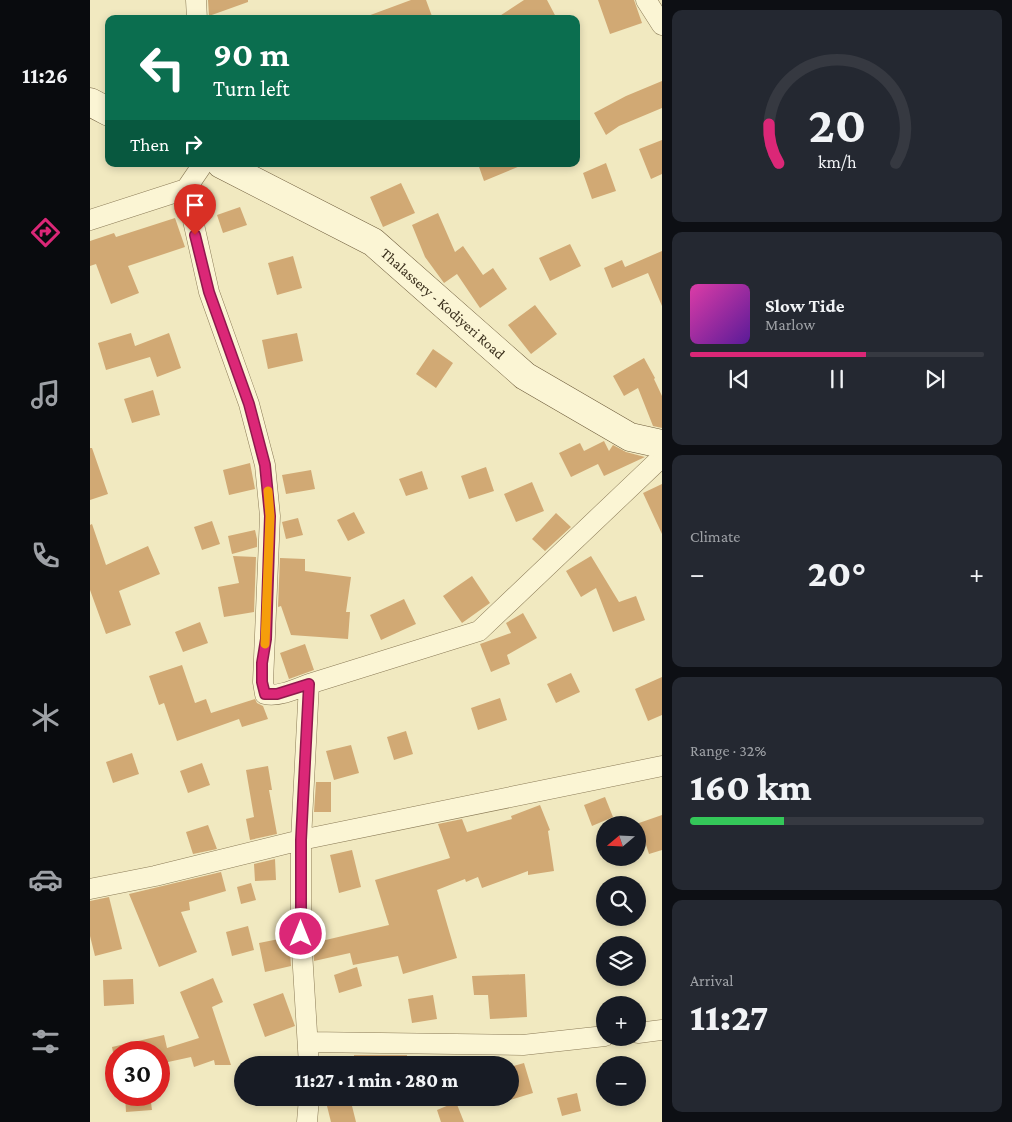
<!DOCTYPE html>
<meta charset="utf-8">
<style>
:root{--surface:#171b24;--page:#242831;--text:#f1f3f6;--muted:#9ea1a6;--line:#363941;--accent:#db2777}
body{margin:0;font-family:"Crimson Pro",serif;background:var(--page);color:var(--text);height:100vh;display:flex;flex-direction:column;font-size:19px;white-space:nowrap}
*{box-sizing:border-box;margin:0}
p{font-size:16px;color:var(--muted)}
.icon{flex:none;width:28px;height:28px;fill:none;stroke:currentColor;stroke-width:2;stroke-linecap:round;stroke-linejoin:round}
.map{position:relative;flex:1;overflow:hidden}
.sheet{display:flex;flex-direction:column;gap:10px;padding:10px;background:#0d0f14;width:350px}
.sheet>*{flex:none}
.top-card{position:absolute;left:15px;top:15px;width:475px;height:152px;border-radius:10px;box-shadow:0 2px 8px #0003;background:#0b6e4f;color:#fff;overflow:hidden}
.needle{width:32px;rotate:251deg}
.buttons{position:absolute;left:506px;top:816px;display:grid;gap:10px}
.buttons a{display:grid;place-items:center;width:50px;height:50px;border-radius:50%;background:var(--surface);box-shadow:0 2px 8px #0003;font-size:25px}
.speed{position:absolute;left:15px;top:1041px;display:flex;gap:10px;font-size:25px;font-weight:700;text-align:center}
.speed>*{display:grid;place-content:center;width:65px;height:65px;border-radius:50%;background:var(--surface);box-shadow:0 2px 8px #0003;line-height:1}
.speed .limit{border:8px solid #d22;background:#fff;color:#111}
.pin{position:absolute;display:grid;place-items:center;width:42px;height:42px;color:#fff;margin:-51px -21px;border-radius:50% 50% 50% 0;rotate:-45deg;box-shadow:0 0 5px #0007}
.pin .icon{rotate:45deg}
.me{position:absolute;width:55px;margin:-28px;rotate:0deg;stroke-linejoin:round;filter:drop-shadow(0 0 4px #0008)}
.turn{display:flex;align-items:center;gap:18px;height:105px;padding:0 25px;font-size:22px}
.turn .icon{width:65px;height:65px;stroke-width:2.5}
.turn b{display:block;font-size:35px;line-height:42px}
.then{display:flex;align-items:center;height:48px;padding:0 25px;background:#0003;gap:10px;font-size:19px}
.big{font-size:38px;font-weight:800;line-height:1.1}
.sheet .card{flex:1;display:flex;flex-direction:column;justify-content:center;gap:8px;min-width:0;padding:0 18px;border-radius:10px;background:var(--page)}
.sheet .dial{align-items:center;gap:0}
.dial svg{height:130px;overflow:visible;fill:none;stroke:var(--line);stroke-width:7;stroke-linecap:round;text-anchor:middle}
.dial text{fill:var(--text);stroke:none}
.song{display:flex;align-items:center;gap:15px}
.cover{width:60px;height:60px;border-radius:8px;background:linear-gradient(135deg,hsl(320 70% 55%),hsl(270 70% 35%))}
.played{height:5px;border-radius:2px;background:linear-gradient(90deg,var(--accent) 60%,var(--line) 60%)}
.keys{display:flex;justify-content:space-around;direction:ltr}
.heat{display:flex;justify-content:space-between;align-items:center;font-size:28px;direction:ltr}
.charge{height:8px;border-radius:4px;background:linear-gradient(90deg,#34c759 32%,var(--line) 0)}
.trip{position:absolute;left:144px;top:1056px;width:285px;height:50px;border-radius:25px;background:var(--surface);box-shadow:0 2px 8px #0003;font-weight:800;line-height:50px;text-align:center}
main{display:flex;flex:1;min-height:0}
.tabs{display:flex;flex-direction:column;width:90px;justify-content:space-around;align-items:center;background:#090b0e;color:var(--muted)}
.tabs .icon{width:35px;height:35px}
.tabs .active{color:var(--accent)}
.tabs b{font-size:22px;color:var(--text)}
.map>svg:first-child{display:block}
.building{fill:#d1a974}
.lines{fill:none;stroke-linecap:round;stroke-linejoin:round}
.minor-casing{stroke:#8b7b57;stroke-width:21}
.secondary-casing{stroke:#6d5b3a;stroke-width:29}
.minor{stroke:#fbf5d4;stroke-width:20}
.secondary{stroke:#fbf5d4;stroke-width:28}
.route-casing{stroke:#8e194d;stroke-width:12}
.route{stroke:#db2777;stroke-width:9}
.slow{stroke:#f59e0b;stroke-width:9}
.labels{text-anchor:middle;stroke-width:5;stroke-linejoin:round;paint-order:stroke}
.street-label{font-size:15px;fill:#3a2f1c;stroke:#f8f2d1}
</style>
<main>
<nav class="tabs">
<b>11:26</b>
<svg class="icon active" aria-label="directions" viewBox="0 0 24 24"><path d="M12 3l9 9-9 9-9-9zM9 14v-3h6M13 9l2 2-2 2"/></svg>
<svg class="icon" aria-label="music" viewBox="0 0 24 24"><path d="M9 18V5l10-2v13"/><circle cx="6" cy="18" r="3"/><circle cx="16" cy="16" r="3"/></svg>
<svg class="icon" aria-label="phone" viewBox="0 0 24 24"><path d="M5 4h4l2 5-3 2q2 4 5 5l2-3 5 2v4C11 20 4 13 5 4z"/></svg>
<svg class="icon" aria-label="climate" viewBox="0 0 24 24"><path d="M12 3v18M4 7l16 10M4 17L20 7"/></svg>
<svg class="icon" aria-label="car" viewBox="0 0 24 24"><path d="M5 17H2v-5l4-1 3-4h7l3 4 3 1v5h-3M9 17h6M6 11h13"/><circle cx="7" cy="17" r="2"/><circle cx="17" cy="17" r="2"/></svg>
<svg class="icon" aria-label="filters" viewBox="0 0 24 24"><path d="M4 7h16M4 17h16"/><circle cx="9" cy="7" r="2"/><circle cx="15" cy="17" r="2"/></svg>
</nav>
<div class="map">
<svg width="572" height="1122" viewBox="0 0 572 1122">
<rect width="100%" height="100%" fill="#f1e9c0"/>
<!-- building -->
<path class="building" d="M118,0H158V2L119,16Z
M321,0H336L343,19H275V17Z
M434,0H457L467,19H405Z
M508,0H544L552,23L520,34Z
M572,81V108L529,126L516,135L504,113L536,96Z
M572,140V174L561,179L549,149Z
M516,163L526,191L502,199L493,173Z
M388,164H435L394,181Z
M311,183L325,213L293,227L280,197Z
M150,207L157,225L133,233L127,215Z
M348,213L365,252L373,246L393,275L403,268L417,289L390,308L367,274L354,283L335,257L322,225Z
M85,218L95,247L38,266L49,293L21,304L6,264L0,266V241L24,233L26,237Z
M480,244L491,266L460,281L449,258Z
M572,251V306L558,273L522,288L514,268L532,260L535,267Z
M203,256L212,288L187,295L178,263Z
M445,305L467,334L441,354L418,325Z
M41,333L45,346L79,333L91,368L67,377L60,357L16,370L8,343Z
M207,333L213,361L178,369L172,340Z
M343,349L363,363L346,388L326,374Z
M554,358L565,378L564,379L572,396V428L563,426L548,388L534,396L523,376Z
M63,390L70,415L42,423L34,399Z
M514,441L519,451L523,445L536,452L555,457L514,476L508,464L481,477L469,453L490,443L494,451Z
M0,448H2L18,494L0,500Z
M160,463L165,489L139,495L133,470Z
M396,467L404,491L379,499L371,476Z
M221,470L225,489L196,494L192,475Z
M332,471L338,489L316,496L309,479Z
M442,482L454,511L426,522L414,494Z
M572,484V534L553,493Z
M264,512L275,533L258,541L247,520Z
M466,513L481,527L455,551L442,539Z
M208,518L213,535L196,539L192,522Z
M122,521L130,544L112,550L104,527Z
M2,524L16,565L58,546L70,574L29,591L41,625L16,634L0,590V525Z
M165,530L167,539V547L142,554L138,536Z
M143,556L166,557L164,612L134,617L128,587L149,583Z
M501,556L529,602L546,596L555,620L523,632L506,588L491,597L476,571Z
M190,558L215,559V571L261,577L256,612H260L258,639L201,635L191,606L188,607Z
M382,576L400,603L372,623L353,596Z
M314,599L326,624L291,640L280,615Z
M433,613L447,638L417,655L420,664L401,672L390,644L421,633L416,623Z
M110,622L118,643L93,652L85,632Z
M215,644L224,670L199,679L190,653Z
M92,665L105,703L116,699L121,713L165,699L167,703L173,706L178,719L152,727L149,719L87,741L74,703L69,705L59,676Z
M481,673L490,692L466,703L457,684Z
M572,677V715L558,721L545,689Z
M410,698L417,720L388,730L381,708Z
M316,731L323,754L304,760L297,737Z
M261,745L269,773L244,780L236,751Z
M42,753L49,774L23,783L16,762Z
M112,763L120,785L98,793L90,771Z
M178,766L182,790H179L187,834L160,840L156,819L164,817L156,770Z
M226,782H241V812H224Z
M515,797L523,817L502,826L494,805Z
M450,805L460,830L458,831L464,871L438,875V871L392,888L388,877L376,882L375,879L347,890L367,958L313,974L308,956L263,965L260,953L224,961L223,943L299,925L285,880L360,858L348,824L372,819L377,832L422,819L421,816Z
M572,815V850L559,854L549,823Z
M118,825L127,849L103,854L96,832Z
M262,850L271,887L249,893L240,855Z
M185,859L186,880L165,881L164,864Z
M131,872L136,891L99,902L100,910L91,912L107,952L69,967L39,894Z
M161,883L166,900L151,904L147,887Z
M19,897L32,949L5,956L0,936V901Z
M158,926L164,950L142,956L136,932Z
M199,937L201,966L175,972L169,943Z
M267,967L272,986L249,993L244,975Z
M435,974L437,1017L400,1019L398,995H384L382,976Z
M123,978L133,1002L122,1007L141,1065H125L124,1060L104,1067L101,1057L69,1064V1052H23L22,1047L74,1035L77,1048L109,1038L90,992Z
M43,979L44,1004L14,1006L13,980Z
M193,993L205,1026L175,1037L163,1004Z
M343,995L347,1019L322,1023L318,999Z
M264,1055H317V1065H264Z
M434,1063L443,1093L420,1100V1067Z
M487,1093L491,1111L472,1116L467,1098Z
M35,1095H60L62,1110L36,1112Z
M257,1098H260L266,1122H241L236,1102Z
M366,1102L374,1122H351L347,1110Z"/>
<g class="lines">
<defs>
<path id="minor" d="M106,0L107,19
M556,0L572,25
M113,164L96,189L119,292L159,404L175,465L180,516L173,682L175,694C189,697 206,689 219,684
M0,220L96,189
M0,889L65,876L211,840L572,766
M548,1033L572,1030
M218,1042L433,1045L515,1036
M219,1065L211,935V840L219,684L389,631L572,457
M217,1122L219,1098"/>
<g id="secondary">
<path d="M0,102L19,112"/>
<path id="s1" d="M131,164L283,242L435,376L540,437L572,444"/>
</g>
</defs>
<!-- minor casing -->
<use href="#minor" class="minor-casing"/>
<!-- secondary casing -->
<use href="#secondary" class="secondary-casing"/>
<!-- minor -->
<use href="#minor" class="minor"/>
<!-- secondary -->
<use href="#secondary" class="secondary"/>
</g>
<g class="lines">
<defs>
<path id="route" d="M105,235L119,292L159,404L175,465L180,516L176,639L172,663V682L175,694H187L219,684L211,840V934"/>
</defs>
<!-- route casing -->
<use href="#route" class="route-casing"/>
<!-- route -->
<use href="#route" class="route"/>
<!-- slow -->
<path class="slow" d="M175,644L180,516L178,491"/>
</g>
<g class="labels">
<!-- street labels -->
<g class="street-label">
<text dy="5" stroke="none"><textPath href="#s1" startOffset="264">Thalassery - Kodiyeri Road</textPath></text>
</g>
</g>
</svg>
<div class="buttons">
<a><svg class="needle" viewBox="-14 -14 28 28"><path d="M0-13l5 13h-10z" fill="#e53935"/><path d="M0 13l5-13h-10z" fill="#9ea1a6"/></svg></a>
<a><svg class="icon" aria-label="search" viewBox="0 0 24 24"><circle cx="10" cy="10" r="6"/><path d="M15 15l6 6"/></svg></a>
<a><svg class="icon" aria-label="layers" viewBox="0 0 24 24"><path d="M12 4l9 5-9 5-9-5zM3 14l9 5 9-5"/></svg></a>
<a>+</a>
<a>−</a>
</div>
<div class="speed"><div class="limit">30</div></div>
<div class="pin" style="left:105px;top:235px;background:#d93025"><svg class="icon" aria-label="arrive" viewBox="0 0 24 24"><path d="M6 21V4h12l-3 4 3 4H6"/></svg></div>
<svg class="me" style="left:211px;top:934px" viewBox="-20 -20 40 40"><circle r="17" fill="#db2777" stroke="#fff" stroke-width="3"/><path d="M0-11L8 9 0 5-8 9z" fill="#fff"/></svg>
<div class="trip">11:27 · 1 min · 280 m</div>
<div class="top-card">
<div class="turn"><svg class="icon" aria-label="left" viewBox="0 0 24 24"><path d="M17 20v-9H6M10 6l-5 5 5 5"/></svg><div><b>90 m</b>Turn left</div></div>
<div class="then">Then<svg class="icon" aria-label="right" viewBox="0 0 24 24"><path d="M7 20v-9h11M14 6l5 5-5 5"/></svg></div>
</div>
</div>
<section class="sheet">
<div class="card dial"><svg viewBox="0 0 100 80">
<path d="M14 69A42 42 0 1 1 86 69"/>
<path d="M14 69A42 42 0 0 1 8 45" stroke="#db2777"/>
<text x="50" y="56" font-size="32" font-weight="700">20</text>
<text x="50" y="72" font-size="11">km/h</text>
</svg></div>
<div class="card">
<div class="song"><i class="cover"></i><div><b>Slow Tide</b><p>Marlow</p></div></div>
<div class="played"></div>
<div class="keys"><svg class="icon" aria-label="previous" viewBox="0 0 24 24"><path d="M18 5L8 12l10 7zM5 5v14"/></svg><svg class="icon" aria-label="pause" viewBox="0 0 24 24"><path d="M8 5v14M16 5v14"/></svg><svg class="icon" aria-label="next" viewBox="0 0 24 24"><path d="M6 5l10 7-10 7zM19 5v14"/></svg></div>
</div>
<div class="card"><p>Climate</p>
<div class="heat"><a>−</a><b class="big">20°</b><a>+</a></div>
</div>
<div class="card"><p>Range · 32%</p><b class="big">160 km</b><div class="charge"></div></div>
<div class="card"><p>Arrival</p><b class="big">11:27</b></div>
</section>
</main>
